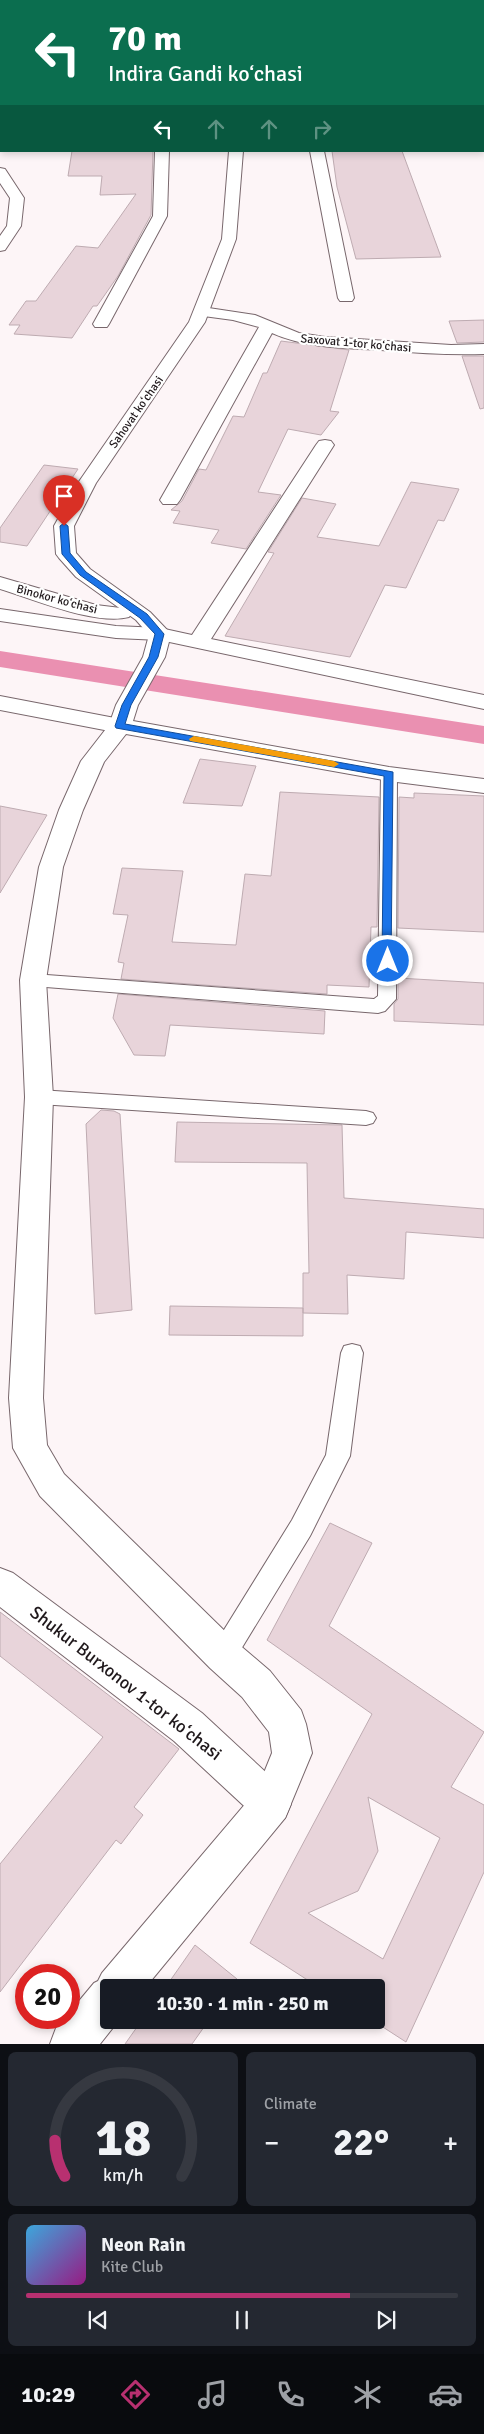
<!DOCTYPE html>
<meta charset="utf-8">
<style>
:root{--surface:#171b24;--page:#242831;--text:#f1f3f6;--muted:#9ea1a6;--line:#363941;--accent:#b83070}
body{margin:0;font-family:Signika,sans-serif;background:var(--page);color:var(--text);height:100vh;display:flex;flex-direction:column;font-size:19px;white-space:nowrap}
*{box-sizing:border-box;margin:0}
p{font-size:16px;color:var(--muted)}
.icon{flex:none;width:28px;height:28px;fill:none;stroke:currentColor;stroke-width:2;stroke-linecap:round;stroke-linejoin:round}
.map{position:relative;height:2044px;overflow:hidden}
.sheet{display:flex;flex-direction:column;gap:8px;padding:8px;background:#0d0f14;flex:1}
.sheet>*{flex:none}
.hud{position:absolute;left:0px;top:0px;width:485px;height:152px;box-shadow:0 2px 8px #0003;background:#0b6e4f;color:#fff;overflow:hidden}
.speed{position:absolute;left:15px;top:1964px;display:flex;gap:10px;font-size:25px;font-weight:700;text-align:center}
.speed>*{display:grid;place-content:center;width:65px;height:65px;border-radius:50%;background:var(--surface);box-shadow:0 2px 8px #0003;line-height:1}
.speed .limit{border:8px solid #d22;background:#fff;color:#111}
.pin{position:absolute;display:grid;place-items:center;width:42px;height:42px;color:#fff;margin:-51px -21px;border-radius:50% 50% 50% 0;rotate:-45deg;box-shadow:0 0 5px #0007}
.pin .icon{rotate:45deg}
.me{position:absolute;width:55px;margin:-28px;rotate:0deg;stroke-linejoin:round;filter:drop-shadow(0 0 4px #0008)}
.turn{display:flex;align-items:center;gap:18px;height:105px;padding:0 25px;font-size:22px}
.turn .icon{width:65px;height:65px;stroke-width:2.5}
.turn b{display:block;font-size:35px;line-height:42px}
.lanes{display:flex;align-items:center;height:48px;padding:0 25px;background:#0003;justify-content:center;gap:25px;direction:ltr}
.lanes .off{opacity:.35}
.big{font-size:38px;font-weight:800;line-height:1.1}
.sheet .card{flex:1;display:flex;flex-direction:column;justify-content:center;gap:8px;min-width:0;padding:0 18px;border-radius:8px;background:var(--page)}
.sheet .dial{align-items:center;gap:0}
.dial svg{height:130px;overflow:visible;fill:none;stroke:var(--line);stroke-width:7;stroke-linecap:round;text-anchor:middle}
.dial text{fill:var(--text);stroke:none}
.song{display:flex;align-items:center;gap:15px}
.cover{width:60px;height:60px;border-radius:8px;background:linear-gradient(135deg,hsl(200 70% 55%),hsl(310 70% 35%))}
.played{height:5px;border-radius:2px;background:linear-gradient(90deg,var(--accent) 75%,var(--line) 75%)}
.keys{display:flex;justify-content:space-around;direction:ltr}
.heat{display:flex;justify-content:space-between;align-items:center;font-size:28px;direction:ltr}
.sheet .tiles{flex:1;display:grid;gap:8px;grid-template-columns:1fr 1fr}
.card:last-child{grid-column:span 2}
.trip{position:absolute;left:100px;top:1979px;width:285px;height:50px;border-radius:5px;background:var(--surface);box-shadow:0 2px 8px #0003;font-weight:800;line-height:50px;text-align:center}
.tabs{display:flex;height:80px;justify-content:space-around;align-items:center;background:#090b0e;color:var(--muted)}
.tabs .icon{width:35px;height:35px}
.tabs .selected{color:var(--accent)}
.tabs b{font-size:22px;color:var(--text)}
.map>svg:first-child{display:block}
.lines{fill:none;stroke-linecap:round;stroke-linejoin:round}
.canal{fill:#ea90b1;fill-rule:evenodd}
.building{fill:#e8d4da;stroke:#beabb1;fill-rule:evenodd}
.service-casing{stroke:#78676c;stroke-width:2}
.minor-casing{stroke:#78676c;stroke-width:2}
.tertiary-casing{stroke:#78676c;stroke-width:2}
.service{fill:#fff;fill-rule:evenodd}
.minor{fill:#fff;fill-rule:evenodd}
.tertiary{fill:#fff;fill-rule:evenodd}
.route{fill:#1a73e8;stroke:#114b97}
.slow{fill:#f59e0b}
.labels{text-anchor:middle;stroke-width:4.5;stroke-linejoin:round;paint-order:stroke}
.far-street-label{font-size:12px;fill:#1f181b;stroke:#fff}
.near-street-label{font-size:18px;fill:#1f181b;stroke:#fff}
</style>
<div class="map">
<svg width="484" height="2044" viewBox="0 0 484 2044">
<rect width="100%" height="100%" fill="#fdf5f7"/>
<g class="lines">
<!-- canal -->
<path class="canal" d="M0,651L484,726V744L0,667Z"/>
</g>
<!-- building -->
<path class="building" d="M72,151H153L151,215L118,276L97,306H93L72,338L14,334L20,325H9L26,301H36L76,246L98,248L136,194L100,195L102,176H68Z
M332,151H402L441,257L356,259L337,187Z
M484,320V342L457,343L449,321Z
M281,341L349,350L330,411L339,412L321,435L288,429L258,492L281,495L246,549L211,543L219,530L173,523L180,511L171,510L182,501L199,469L206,470L233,416L244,417L263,373H267Z
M462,356H484V408L480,409Z
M44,465L78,469L27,546L0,542V528Z
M411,482L459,489L444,521L438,520L406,588L385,585L350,657L225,636L274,553L268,552L302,498L336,504L317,537L379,546Z
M200,759L256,766L242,806L183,803Z
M280,792L379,797L377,927H371L369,987L327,985V994L121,979L124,963L118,962L128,915L113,914L122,868L183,871L172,942L236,945L245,874L271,876Z
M414,793L484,796V932L398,928L399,797L414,798Z
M0,806L47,815L0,893Z
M398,978L484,983V1025L394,1021V1004L398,999Z
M118,994L325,1011L324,1034L170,1025L165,1056L134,1055L113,1018Z
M101,1110L114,1111L120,1114L132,1310L95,1314L86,1124Z
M177,1122L342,1125L344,1198L484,1209V1238L406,1232L404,1279L347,1275L348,1314L303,1313V1273H309L307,1163L175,1162Z
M170,1306L303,1308V1336L169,1335Z
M330,1523L372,1543L329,1626L484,1732L451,1787L484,1805V1872L406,2042L372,2020H376V1988H320L250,1943L372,1714L267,1640ZM368,1797L440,1838L383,1959L308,1913L358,1891L378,1851Z
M0,1612L179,1749L134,1807L143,1815L121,1844L116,1840L0,1992V1864L103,1737L0,1656Z
M195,1945L237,1979L231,1988H165Z
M142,2020H209L192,2044H125Z"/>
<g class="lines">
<defs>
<path id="service" d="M389,769L395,771L397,774L396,999L385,1011L378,1013L33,986L27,984L24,980L27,976L33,974L374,999L378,996L381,774L383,771Z
M39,1090L366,1111L373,1113L376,1118L373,1123L366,1125L39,1104L32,1102L29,1097L32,1092Z
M352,1344L360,1346L363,1353L350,1456L310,1536L232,1664L223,1667L214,1664L210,1655L214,1646L292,1520L326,1455L341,1353L344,1346Z"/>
<path id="minor" d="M155,151H169L167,216L109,324L107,327H95L93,324L153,216Z
M310,151H324L354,298L352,301H340L338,298Z
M0,168L5,169L24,198L21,226L5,250L0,251V236L7,226L10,198L0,183Z
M202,307L255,315L299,333L325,337L451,345L484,344V354C449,355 415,353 381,350C343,348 306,348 272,333L180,500L177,504H163L160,500L259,327L233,320L196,315L194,312L196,309Z
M325,440L331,441L334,445L211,639L484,695V709L160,640L116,638L0,621V609L116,626L160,628L192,635L316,445L319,441Z
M0,577L96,605L129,609L132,613L129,617C96,626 33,599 0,589Z
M0,696L120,719L128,721L131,726L128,731L120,733L0,710Z
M0,1568L13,1573L202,1713L285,1790L291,1804L285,1818L271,1824L257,1818L174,1741L0,1607Z"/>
<path id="tertiary" d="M104,0H119V1H104Z
M229,151H243L236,239L205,322L96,483L74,526L76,553L90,569L150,612L171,634L165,657L138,705L133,721L389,767L484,779V793L389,781L126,734L104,762L83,810L63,867L46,980L53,1097L43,1398L47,1445L64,1474L236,1642L270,1671L301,1710L306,1724L312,1753L285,1818L145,1988H109V2020H119L100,2044H50L56,2028L65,2018H69V2013L94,1983L98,1981L102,1973L257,1790L272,1753L269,1732L242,1697L210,1668L40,1496L13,1448L9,1398L25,1097L20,980L39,867L59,810L81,761L109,725L116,705L143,657L149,635L136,620L76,577L59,558L56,554L54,526L78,483L189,322L222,239Z"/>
</defs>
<!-- service casing -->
<use href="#service" class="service-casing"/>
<!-- minor casing -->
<use href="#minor" class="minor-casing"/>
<!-- tertiary casing -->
<use href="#tertiary" class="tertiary-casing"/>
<!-- service -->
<use href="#service" class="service"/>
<!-- minor -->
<use href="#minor" class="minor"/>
<!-- tertiary -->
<use href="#tertiary" class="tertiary"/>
</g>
<!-- route -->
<path class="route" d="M64,523L68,526L70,553L86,572L147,614L164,634L158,657L131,705L125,724L393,772L391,964L388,965L382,961L384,776L116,728L115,726L122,705L149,657L155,634L140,618L80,575L62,554L60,526Z"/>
<!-- slow -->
<path class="slow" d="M194,736L334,761L339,764L334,767L190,741L189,739Z"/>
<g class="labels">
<!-- far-street labels -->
<g class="far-street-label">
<text transform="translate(356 343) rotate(5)" y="4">Saxovat 1-tor koʻchasi</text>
<text transform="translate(136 412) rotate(-55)" y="4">Sahovat koʻchasi</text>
<text transform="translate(57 599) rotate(15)" y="4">Binokor koʻchasi</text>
</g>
<!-- near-street labels -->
<g class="near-street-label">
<text transform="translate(126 1683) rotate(38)" y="6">Shukur Burxonov 1-tor koʻchasi</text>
</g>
</g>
</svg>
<div class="speed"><div class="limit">20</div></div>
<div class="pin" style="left:64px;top:526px;background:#d93025"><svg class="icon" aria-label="arrive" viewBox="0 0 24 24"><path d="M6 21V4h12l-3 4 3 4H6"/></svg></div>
<svg class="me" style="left:388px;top:961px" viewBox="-20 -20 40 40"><circle r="17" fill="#1a73e8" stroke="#fff" stroke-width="3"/><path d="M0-11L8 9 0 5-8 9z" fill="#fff"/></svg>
<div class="trip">10:30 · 1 min · 250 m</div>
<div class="hud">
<div class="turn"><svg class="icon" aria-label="left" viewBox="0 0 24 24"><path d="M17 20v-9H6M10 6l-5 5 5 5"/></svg><div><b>70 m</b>Indira Gandi koʻchasi</div></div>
<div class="lanes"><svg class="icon" aria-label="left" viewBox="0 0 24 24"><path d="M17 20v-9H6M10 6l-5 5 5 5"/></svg><svg class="icon off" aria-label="ahead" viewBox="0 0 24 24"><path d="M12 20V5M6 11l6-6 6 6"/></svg><svg class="icon off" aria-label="ahead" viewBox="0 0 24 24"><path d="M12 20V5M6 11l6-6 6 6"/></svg><svg class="icon off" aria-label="right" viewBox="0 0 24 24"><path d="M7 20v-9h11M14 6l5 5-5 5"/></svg></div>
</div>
</div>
<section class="sheet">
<div class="tiles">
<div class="card dial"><svg viewBox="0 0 100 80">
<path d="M14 69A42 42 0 1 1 86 69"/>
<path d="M14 69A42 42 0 0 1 8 47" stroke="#b83070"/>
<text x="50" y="56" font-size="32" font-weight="700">18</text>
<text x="50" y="72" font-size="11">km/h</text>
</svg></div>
<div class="card"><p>Climate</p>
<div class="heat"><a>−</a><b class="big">22°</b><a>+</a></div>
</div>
<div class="card">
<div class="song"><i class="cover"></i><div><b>Neon Rain</b><p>Kite Club</p></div></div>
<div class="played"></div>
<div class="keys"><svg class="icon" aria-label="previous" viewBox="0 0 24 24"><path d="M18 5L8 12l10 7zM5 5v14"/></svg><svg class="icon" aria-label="pause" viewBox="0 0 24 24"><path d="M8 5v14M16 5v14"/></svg><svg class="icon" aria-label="next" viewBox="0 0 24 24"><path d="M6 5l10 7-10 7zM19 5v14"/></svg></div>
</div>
</div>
</section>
<nav class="tabs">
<b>10:29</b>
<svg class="icon selected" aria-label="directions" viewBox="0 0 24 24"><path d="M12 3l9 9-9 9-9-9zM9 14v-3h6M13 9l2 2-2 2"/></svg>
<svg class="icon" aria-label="music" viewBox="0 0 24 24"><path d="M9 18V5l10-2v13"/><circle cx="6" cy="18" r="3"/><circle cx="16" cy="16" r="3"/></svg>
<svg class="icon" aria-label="phone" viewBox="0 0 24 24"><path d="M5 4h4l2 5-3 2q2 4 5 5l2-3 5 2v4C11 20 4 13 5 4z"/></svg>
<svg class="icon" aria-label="climate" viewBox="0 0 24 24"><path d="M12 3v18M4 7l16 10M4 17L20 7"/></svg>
<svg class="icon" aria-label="car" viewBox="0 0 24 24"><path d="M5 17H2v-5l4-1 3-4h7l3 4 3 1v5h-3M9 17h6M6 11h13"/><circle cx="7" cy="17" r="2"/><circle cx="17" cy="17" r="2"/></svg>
</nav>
